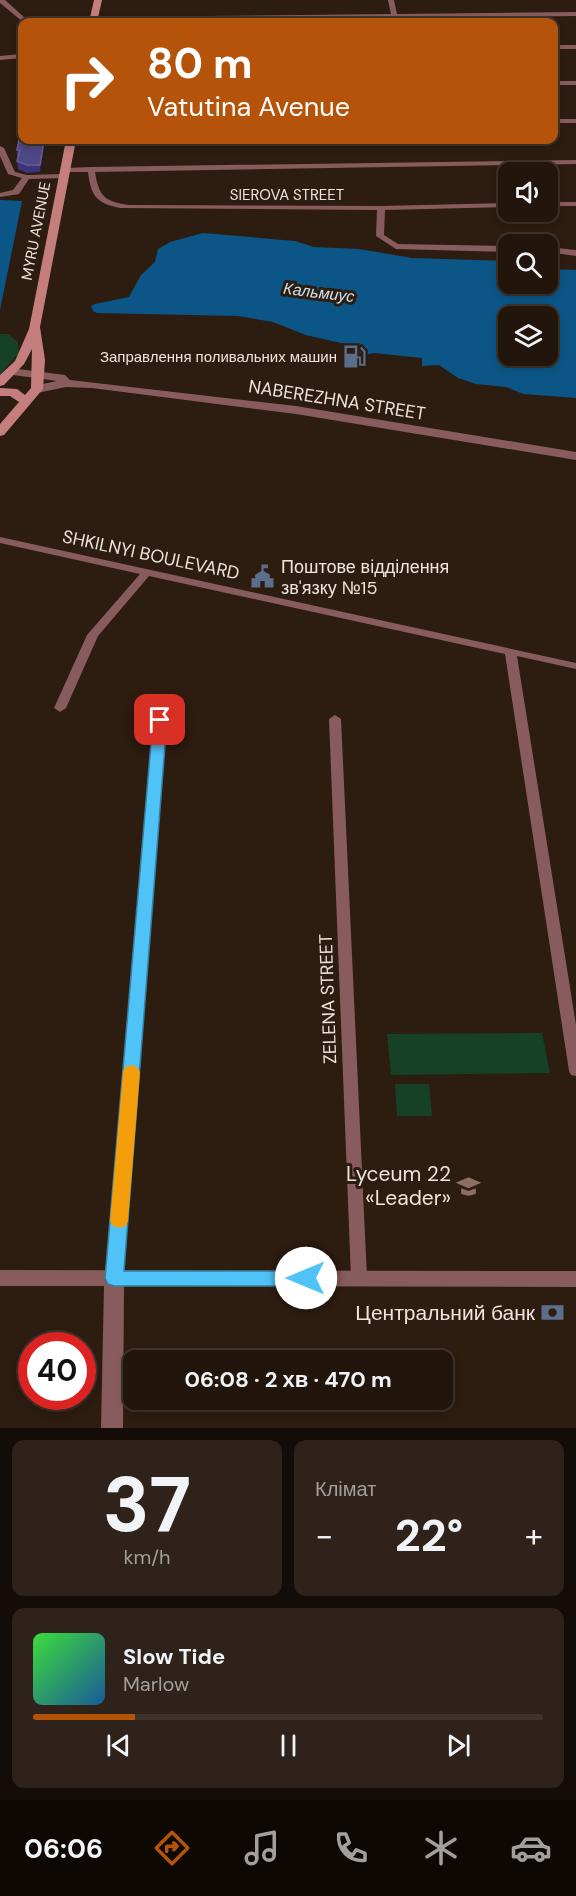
<!DOCTYPE html>
<html lang="uk">
<meta charset="utf-8">
<style>
:root{--surface:#22150c;--page:#2e221a;--text:#f1f3f6;--muted:#a29f9d;--line:#3f342d;--accent:#b45309}
body{margin:0;font-family:"DM Sans",sans-serif;background:var(--page);color:var(--text);height:100vh;display:flex;flex-direction:column;font-size:22px;white-space:nowrap}
*{box-sizing:border-box;margin:0}
p{font-size:20px;color:var(--muted)}
.icon{flex:none;width:33px;height:33px;fill:none;stroke:currentColor;stroke-width:2;stroke-linecap:round;stroke-linejoin:round}
.map{position:relative;height:1428px;overflow:hidden}
.drawer{display:flex;flex-direction:column;gap:12px;padding:12px;background:#130c07;flex:1}
.drawer>*{flex:none}
.guide{position:absolute;left:18px;top:18px;width:540px;height:126px;border-radius:12px;box-shadow:0 3px 9px #0003,0 0 0 2px var(--line);background:#b45309;color:#fff;overflow:hidden}
.buttons{position:absolute;left:498px;top:162px;display:grid;gap:12px}
.buttons a{display:grid;place-items:center;width:60px;height:60px;border-radius:12px;background:var(--surface);box-shadow:0 3px 9px #0003,0 0 0 2px var(--line);font-size:30px}
.speed{position:absolute;left:18px;top:1332px;display:flex;gap:12px;font-size:30px;font-weight:700;text-align:center}
.speed>*{display:grid;place-content:center;width:78px;height:78px;border-radius:50%;background:var(--surface);box-shadow:0 3px 9px #0003,0 0 0 2px var(--line);line-height:1}
.speed .limit{border:9px solid #d22;background:#fff;color:#111}
.pin{position:absolute;display:grid;place-items:center;width:51px;height:51px;color:#fff;margin:-26px;border-radius:12px;box-shadow:0 3px 9px #0006}
.me{position:absolute;width:66px;margin:-33px;rotate:270deg;stroke-linejoin:round;filter:drop-shadow(0 0 4px #0008)}
.turn{display:flex;align-items:center;gap:21px;height:126px;padding:0 30px;font-size:27px}
.turn .icon{width:78px;height:78px;stroke-width:2.5}
.turn b{display:block;font-size:42px;line-height:51px}
.big{font-size:45px;font-weight:700;line-height:1.1}
.drawer .widget{flex:1;display:flex;flex-direction:column;justify-content:center;gap:9px;min-width:0;padding:0 21px;border-radius:12px;background:var(--page)}
.drawer .dial{align-items:center;gap:0}
.dial b{font-size:78px;line-height:1}
.song{display:flex;align-items:center;gap:18px}
.cover{width:72px;height:72px;border-radius:9px;background:linear-gradient(135deg,hsl(120 70% 55%),hsl(210 70% 35%))}
.played{height:6px;border-radius:3px;background:linear-gradient(90deg,var(--accent) 20%,var(--line) 20%)}
.keys{display:flex;justify-content:space-around;direction:ltr}
.heat{display:flex;justify-content:space-between;align-items:center;font-size:33px;direction:ltr}
.drawer .tiles{flex:1;display:grid;gap:12px;grid-template-columns:1fr 1fr}
.widget:last-child{grid-column:span 2}
.trip{position:absolute;left:123px;top:1350px;width:330px;height:60px;border-radius:12px;background:var(--surface);box-shadow:0 3px 9px #0003,0 0 0 2px var(--line);font-weight:700;line-height:60px;text-align:center}
.tabs{display:flex;height:96px;justify-content:space-around;align-items:center;background:#0e0805;color:var(--muted)}
.tabs .icon{width:42px;height:42px}
.tabs .current{color:var(--accent)}
.tabs b{font-size:27px;color:var(--text)}
.map>svg:first-child{display:block}
.green{fill:#164127}
.water{fill:#0b5686;fill-rule:evenodd}
.lines{fill:none;stroke-linecap:round;stroke-linejoin:round}
.minor{fill:#885c5c;fill-rule:evenodd}
.tertiary{fill:#885c5c;fill-rule:evenodd}
.secondary{fill:#c47e7e;fill-rule:evenodd}
.wall{fill:#3b347c}
.shaded-wall{fill:#2d234d}
.building{fill:#4e4786;stroke:#675f94;stroke-width:1.5}
.route{fill:#4fc3f7;stroke:#337fa1;stroke-width:1.5}
.slow{fill:#f59e0b}
.labels{text-anchor:middle;stroke-width:6;stroke-linejoin:round;paint-order:stroke}
.far-street-label{font-size:15px;fill:#efe3db;stroke:#2d1c10}
.far-poi-label{font-size:15px;fill:#efe3db;stroke:#2d1c10;text-anchor:end}
.far-water-label{font-size:16px;font-style:italic;fill:#cce0f1;stroke:#2d1c10}
.street-label{font-size:18px;fill:#efe3db;stroke:#2d1c10}
.poi-label{font-size:18px;fill:#efe3db;stroke:#2d1c10;text-anchor:start}
.near-poi-label{font-size:21px;fill:#efe3db;stroke:#2d1c10;text-anchor:end}
</style>
<div class="map">
<svg width="576" height="1428" viewBox="0 0 576 1428">
<rect width="100%" height="100%" fill="#2d1c10"/>
<!-- green -->
<path class="green" d="M0,334H8L18,342L19,353L0,375Z
M542,1033L550,1073L391,1075L387,1034Z
M395,1084H429L432,1116H397Z"/>
<!-- water -->
<path class="water" d="M0,200L22,201L0,310Z
M203,233L295,241L314,247L359,249L412,258L508,261V284H548V269L576,270V398L523,394L506,387L476,384L458,378L439,365L422,366V358L374,353L364,355L352,350L354,346L306,335L273,322L238,316L97,313L93,311L91,306L95,304L129,297L141,275L155,262L158,249L170,242ZM508,316H548V356H508Z"/>
<g class="lines">
<!-- minor -->
<path class="minor" d="M0,0H5L25,18L391,14L388,0H394L397,14L576,12V16L398,18L399,22H393L392,18L23,22L0,3Z
M554,45H576V49H554Z
M22,54V58L0,60V56Z
M554,81H576V85H554Z
M554,119H576V123H554Z
M0,146L4,148L15,172L27,175L64,174L68,176L64,178L29,179L19,194L0,197V193L13,190L22,178L8,174L0,156Z
M576,160V164L95,172C99,197 105,202 130,205L381,206L508,203V207L385,210L384,235L398,244L508,246V252L396,249L376,236L377,210L120,208C96,203 91,196 88,172H65L61,170L65,168L91,167Z
M548,202H576V206H548Z
M548,247L576,250V256L548,252Z
M0,537L576,663V669L517,656L576,1025V1076L571,1075L569,1071L505,654L149,576L98,636L66,708L60,712L54,708L87,635L140,574L0,543Z
M335,715L341,719L367,1278L365,1283L359,1285L353,1283L351,1278L329,719Z
M160,716L166,720L122,1278L120,1283L114,1285L108,1283L106,1278L154,720Z"/>
<!-- tertiary -->
<path class="tertiary" d="M10,368L65,375L70,380L296,406L576,452V460L296,414L92,388L66,387L37,393L31,389L33,386L57,381L6,374L4,372Z
M0,1270L576,1271V1287L124,1286L123,1428H101L104,1286H0Z"/>
<!-- secondary -->
<path class="secondary" d="M94,0H102L97,22H89Z
M66,140H76L40,327L45,360L43,389L4,435L0,436V424L19,402L10,396H0V388L17,389L25,395L31,388L32,349L24,364L4,385L0,386V375L15,361L29,329Z"/>
</g>
<!-- wall -->
<path class="wall" d="M44,140V147L40,172L27,173L18,169L17,161L18,157H17V150Z"/>
<!-- shaded-wall -->
<path class="shaded-wall" d="M44,140V147L40,172V165Z"/>
<!-- building -->
<path class="building" d="M19,140H44L40,165H27L17,161L20,150H17Z"/>
<!-- route -->
<path class="route" d="M160,716L167,720L124,1271H306L312,1273L315,1278L312,1284L306,1286H114L108,1284L105,1278L153,720Z"/>
<!-- slow -->
<path class="slow" d="M131,1065L137,1067L140,1072L128,1221L126,1226L119,1228L113,1226L110,1221L123,1072L125,1067Z"/>
<!-- icons -->
<defs>
<symbol id="fuel-bare" viewBox="-9 -9 18 18"><path d="M-5.5-6h7V0h2V4h1.3V-2.5L3-4.5l.8-.8L6-3V5H2.5V1h-1V6h-7ZM-4.2-4.7v3.2H.2V-4.7Z" fill="#5c6f8a" stroke="#2d1c10" stroke-width="2.5" paint-order="stroke"/></symbol>
<symbol id="civic-bare" viewBox="-9 -9 18 18"><path d="M-.6-6.5H3V-4.5H.6V-3L4-1V1h2V6H-6V1h2V-1L-.6-3ZM-1.2 2.5V6h2.4V2.5Z" fill="#5c6f8a" stroke="#2d1c10" stroke-width="2.5" paint-order="stroke"/></symbol>
<symbol id="school-bare" viewBox="-9 -9 18 18"><path d="M0-5L7-2L0 1L-7-2ZM-4 1L0 2.5L4 1V4Q0 6-4 4Z" fill="#8d6e63" stroke="#2d1c10" stroke-width="2.5" paint-order="stroke"/></symbol>
<symbol id="bank-bare" viewBox="-9 -9 18 18"><path d="M-6-4H6V4H-6ZM0-2.3a2.3 2.3 0 1 0 0 4.6a2.3 2.3 0 1 0 0-4.6Z" fill="#5c6f8a" stroke="#2d1c10" stroke-width="2.5" paint-order="stroke"/></symbol>
</defs>
<g fill-rule="evenodd">
<use href="#fuel-bare" x="338" y="340" width="33" height="33"/>
<use href="#civic-bare" x="246" y="560" width="33" height="33"/>
<use href="#school-bare" x="452" y="1170" width="33" height="33"/>
<use href="#bank-bare" x="536" y="1296" width="33" height="33"/>
</g>
<g class="labels">
<!-- far-street labels -->
<g class="far-street-label">
<text x="287" y="200">SIEROVA STREET</text>
<text transform="translate(36 231) rotate(-79)" y="5">MYRU AVENUE</text>
</g>
<!-- far-poi labels -->
<g class="far-poi-label">
<text x="337" y="362">Заправлення поливальних машин</text>
</g>
<!-- far-water labels -->
<g class="far-water-label">
<text transform="translate(319 292) rotate(7)" y="6">Кальмиус</text>
</g>
<!-- street labels -->
<g class="street-label">
<text transform="translate(337 400) rotate(9)" y="6">NABEREZHNA STREET</text>
<text transform="translate(151 555) rotate(12)" y="6">SHKILNYI BOULEVARD</text>
<text transform="translate(328 999) rotate(-92)" y="6">ZELENA STREET</text>
</g>
<!-- poi labels -->
<g class="poi-label">
<text x="281" y="573">Поштове відділення<tspan x="281" dy="21">зв'язку №15</tspan></text>
</g>
<!-- near-poi labels -->
<g class="near-poi-label">
<text x="451" y="1181">Lyceum 22<tspan x="451" dy="24">«Leader»</tspan></text>
<text x="535" y="1320">Центральний банк</text>
</g>
</g>
</svg>
<div class="buttons">
<a><svg class="icon" aria-label="sound" viewBox="0 0 24 24"><path d="M4 9h4l5-4v14l-5-4H4zM17 9q2 3 0 6"/></svg></a>
<a><svg class="icon" aria-label="search" viewBox="0 0 24 24"><circle cx="10" cy="10" r="6"/><path d="M15 15l6 6"/></svg></a>
<a><svg class="icon" aria-label="layers" viewBox="0 0 24 24"><path d="M12 4l9 5-9 5-9-5zM3 14l9 5 9-5"/></svg></a>
</div>
<div class="speed"><div class="limit">40</div></div>
<div class="pin" style="left:160px;top:720px;background:#d93025"><svg class="icon" aria-label="arrive" viewBox="0 0 24 24"><path d="M6 21V4h12l-3 4 3 4H6"/></svg></div>
<svg class="me" style="left:306px;top:1278px" viewBox="-20 -20 40 40"><circle r="19" fill="#fff"/><path d="M0-13L10 11 0 6-10 11z" fill="#4fc3f7"/></svg>
<div class="trip">06:08 · 2 хв · 470 m</div>
<div class="guide">
<div class="turn"><svg class="icon" aria-label="right" viewBox="0 0 24 24"><path d="M7 20v-9h11M14 6l5 5-5 5"/></svg><div><b>80 m</b>Vatutina Avenue</div></div>
</div>
</div>
<section class="drawer">
<div class="tiles">
<div class="widget dial"><b>37</b><p>km/h</p></div>
<div class="widget"><p>Клімат</p>
<div class="heat"><a>−</a><b class="big">22°</b><a>+</a></div>
</div>
<div class="widget">
<div class="song"><i class="cover"></i><div><b>Slow Tide</b><p>Marlow</p></div></div>
<div class="played"></div>
<div class="keys"><svg class="icon" aria-label="previous" viewBox="0 0 24 24"><path d="M18 5L8 12l10 7zM5 5v14"/></svg><svg class="icon" aria-label="pause" viewBox="0 0 24 24"><path d="M8 5v14M16 5v14"/></svg><svg class="icon" aria-label="next" viewBox="0 0 24 24"><path d="M6 5l10 7-10 7zM19 5v14"/></svg></div>
</div>
</div>
</section>
<nav class="tabs">
<b>06:06</b>
<svg class="icon current" aria-label="directions" viewBox="0 0 24 24"><path d="M12 3l9 9-9 9-9-9zM9 14v-3h6M13 9l2 2-2 2"/></svg>
<svg class="icon" aria-label="music" viewBox="0 0 24 24"><path d="M9 18V5l10-2v13"/><circle cx="6" cy="18" r="3"/><circle cx="16" cy="16" r="3"/></svg>
<svg class="icon" aria-label="phone" viewBox="0 0 24 24"><path d="M5 4h4l2 5-3 2q2 4 5 5l2-3 5 2v4C11 20 4 13 5 4z"/></svg>
<svg class="icon" aria-label="climate" viewBox="0 0 24 24"><path d="M12 3v18M4 7l16 10M4 17L20 7"/></svg>
<svg class="icon" aria-label="car" viewBox="0 0 24 24"><path d="M5 17H2v-5l4-1 3-4h7l3 4 3 1v5h-3M9 17h6M6 11h13"/><circle cx="7" cy="17" r="2"/><circle cx="17" cy="17" r="2"/></svg>
</nav>
